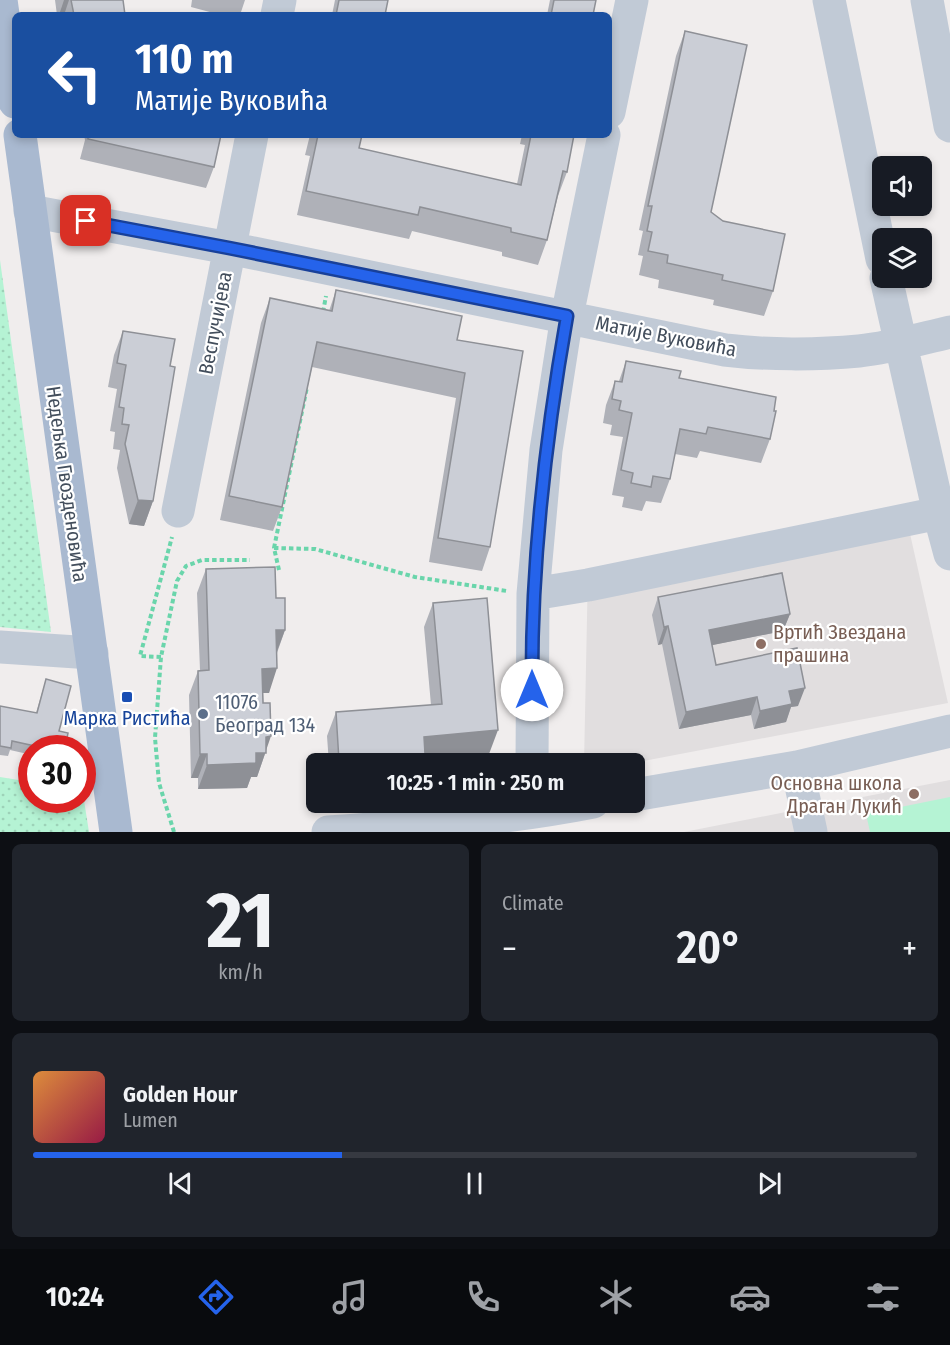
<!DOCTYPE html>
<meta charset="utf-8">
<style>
:root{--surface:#171b24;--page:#20242c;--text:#f1f3f6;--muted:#9ea1a6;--line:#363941;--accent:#2563eb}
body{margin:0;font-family:"Fira Sans Condensed",sans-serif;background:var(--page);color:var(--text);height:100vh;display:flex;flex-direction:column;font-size:22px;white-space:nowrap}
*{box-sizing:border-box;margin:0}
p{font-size:20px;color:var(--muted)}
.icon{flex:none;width:33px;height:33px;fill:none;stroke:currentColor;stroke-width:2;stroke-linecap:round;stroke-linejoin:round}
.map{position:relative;height:832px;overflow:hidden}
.sheet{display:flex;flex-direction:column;gap:12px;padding:12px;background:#0d0f14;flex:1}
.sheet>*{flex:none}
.hud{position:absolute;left:12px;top:12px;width:600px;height:126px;border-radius:9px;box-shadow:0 3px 9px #0003;background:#1a4fa0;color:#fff;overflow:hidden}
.fabs{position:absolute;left:872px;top:156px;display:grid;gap:12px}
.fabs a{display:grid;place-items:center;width:60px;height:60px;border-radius:9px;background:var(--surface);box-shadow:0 3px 9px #0003;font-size:30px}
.speed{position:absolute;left:18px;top:735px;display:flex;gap:12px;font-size:30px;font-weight:700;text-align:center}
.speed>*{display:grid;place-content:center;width:78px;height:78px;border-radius:50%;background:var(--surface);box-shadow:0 3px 9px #0003;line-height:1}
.speed .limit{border:9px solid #d22;background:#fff;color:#111}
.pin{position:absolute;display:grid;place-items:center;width:51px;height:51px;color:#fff;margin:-26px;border-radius:12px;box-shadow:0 3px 9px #0006}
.me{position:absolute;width:66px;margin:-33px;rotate:0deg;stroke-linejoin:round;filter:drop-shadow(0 0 4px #0008)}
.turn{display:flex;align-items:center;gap:21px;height:126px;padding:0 24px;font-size:27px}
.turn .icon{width:78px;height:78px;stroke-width:2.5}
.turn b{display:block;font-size:42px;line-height:51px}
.big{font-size:45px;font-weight:600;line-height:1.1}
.sheet .card{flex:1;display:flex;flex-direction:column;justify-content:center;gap:9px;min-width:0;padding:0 21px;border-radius:9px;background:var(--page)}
.sheet .dial{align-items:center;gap:0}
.dial b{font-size:78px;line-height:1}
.song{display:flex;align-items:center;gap:18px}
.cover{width:72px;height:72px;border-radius:9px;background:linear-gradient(135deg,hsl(30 70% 55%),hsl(340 70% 35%))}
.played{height:6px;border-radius:3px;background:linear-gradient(90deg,var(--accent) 35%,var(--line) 35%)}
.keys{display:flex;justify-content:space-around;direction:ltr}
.heat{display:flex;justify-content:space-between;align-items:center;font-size:33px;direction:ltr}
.sheet .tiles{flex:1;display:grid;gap:12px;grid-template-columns:1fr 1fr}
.card:last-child{grid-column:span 2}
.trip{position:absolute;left:306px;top:753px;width:339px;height:60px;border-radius:9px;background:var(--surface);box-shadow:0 3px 9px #0003;font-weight:600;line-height:60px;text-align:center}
.menu{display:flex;height:96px;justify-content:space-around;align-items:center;background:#090b0e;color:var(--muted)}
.menu .icon{width:42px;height:42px}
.menu .on{color:var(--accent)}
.menu b{font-size:27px;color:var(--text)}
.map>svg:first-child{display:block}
.education{fill:#e1dedf}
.grass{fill:url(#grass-dots)}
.garden{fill:#b5f3d4}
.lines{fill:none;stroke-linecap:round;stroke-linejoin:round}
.path{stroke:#6ad5ab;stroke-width:4;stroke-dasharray:4.5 3;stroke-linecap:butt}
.minor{stroke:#c1cad6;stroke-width:33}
.major{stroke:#a9b9d0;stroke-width:33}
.wall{fill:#afb1b8}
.shaded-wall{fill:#8e9096}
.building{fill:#cbced6;stroke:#8e9096;stroke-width:1.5}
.route-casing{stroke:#184099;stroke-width:15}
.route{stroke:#2563eb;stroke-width:10}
.education-dot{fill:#8d6e63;stroke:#fff;stroke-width:2}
.transit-dot{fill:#1a4fb4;stroke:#fff;stroke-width:2}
.service-dot{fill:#5c6f8a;stroke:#fff;stroke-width:2}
.labels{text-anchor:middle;stroke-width:4.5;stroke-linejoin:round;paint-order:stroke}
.street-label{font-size:20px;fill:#434e5c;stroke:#fff}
.education-label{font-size:20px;fill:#785e54;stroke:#fff;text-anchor:start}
.service-label{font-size:20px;fill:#4e5e75;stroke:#fff;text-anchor:start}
.transit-label{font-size:20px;fill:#164399;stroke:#fff}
</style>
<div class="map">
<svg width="950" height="832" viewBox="0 0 950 832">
<defs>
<pattern id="grass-dots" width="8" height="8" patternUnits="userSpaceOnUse" patternTransform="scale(1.5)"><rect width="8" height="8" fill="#b5f3d4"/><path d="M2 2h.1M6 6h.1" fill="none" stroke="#9dd2b8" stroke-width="1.8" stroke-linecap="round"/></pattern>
</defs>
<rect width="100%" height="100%" fill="#f0eded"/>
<!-- education -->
<path class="education" d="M904,507L948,703L633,763L584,764L588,569Z
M950,780V832H684L806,808Z"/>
<!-- grass -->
<path class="grass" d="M0,260L51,632L0,627Z
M0,777L31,782L32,800H82L83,794L89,832H0Z"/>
<!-- garden -->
<path class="garden" d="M950,797V832H870L866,814Z"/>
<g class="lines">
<!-- path -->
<path class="path" d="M323,312L326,296
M274,548L307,387
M279,570L274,548L315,549L415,577L507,591
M161,657L140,656L172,537
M174,832L159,783L155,738L161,657L177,581L186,566L202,560H250"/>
<!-- minor -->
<path class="minor" d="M829,0L882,259
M927,0L950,126
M277,15L280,0
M609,112L632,0
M30,211L229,248L725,350C766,355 817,355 859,351C890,348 920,339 950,332
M886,278L939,513L950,554
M178,511L252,135
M533,594L588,585L939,513
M0,647L92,653
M532,764L533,594L546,450L567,316L604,135
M797,767L811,832
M634,795L797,767L950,731
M328,832C417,826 506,819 593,802"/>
<!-- major -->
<path class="major" d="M1,0L15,102
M20,135L116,832"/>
</g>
<!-- wall -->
<path class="wall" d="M55,0H123L125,15H57Z
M192,0H245L240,15H221L191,7Z
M335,0H388L385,15H332Z
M550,0H596L593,15H547Z
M685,31L711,212L773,291L764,316L713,305L714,300L658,288L659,280L639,275L643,256L638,255L643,231L639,230L676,56Z
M84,135H221L214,167L206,188L80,159L85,140Z
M310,135H362L359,148L517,184L525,145L520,144L522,135H574L567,172L558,196L547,240L538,265L502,256V252L412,231L409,239L297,215L310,156L305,155Z
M336,290L457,340L523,351L490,547L482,571L429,562L456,398L312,367L282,507L273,531L220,520L261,323L270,298L329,311Z
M123,331L170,366L153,501L144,526L129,524L117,468L120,450L113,449L115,432L110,431L117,389L108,387L114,355Z
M626,361L679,378L774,411L770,439L761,463L700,451L697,458L675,454L670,479L661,503L646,501L642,511L622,507L624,497L612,495L623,437L610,435L612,425L603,423L606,405L615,381H619Z
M206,569L276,598L285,630L277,653L269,693H263L266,751L257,777H251L247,788L198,789V778H191L189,695L198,671L200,670L197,593Z
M658,597L790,614L783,631L712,645L716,665L798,706L791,707L786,722L754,729L751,715L679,729L662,644L658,645L652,615Z
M433,603L489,754L423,760L422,764H329L327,736L336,712L431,705L424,627Z
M46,679L59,731L65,748H32V755L10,750L8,756L0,755V706L36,713Z"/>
<!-- shaded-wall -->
<path class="shaded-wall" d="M64,0H69L64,15H59Z
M138,500L153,501L144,526L129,524Z
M790,614L783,631L703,647L709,630Z
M668,626L662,644L658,645L664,627Z
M276,630H285L276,654Z
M277,668L269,693H253L262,669Z
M805,688L798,706L791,707L786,722L754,729L760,711L789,691Z
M757,697L751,715L679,729L686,712Z
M498,730L489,754L423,760L422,764H338L339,761L424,737Z
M271,736L257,777H251L247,788L198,789L207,765L256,753L266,737Z
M200,754H207L198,778H191Z"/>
<!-- building -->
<path class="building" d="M71,0H123L125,15H74Z
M339,0H388L385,15H336Z
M554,0H596L593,15H551Z
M685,31L747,45L711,212L723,221L785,234L773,291L722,280L723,275L667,263L668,255L648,251L652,232L647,231L652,206H648Z
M88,135H221L214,167L88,139Z
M318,135H362L359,148L521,185L531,135H574L567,172L563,171L547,240L511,232V228L420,207L418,215L306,191Z
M336,290L462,316L457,340L523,351L490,547L438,538L465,373L317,342L282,507L229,496L270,298L332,311Z
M123,331L175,339L170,366L175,367L153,501L138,500L125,444L129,425L122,424L124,408L119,407L126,365L117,363Z
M626,361L681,371L679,378L776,397L774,411H776L770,439L708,427L706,434L680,429L670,479L653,476L651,487L631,483L633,473L621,470L632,413L619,410L621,401L612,399L615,381L622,382Z
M275,567L276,598H285V630H276L277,668L262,669L263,703H270L271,736L266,737V753H256V763L207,765V754H200L198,671L209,670L206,569Z
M782,573L790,614L709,630L716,665L797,648L805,688L789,691L792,704L760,711L757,697L686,712L668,626L664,627L658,597Z
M487,598L498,730L424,737L425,754L339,761L336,712L442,704L433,603Z
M46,679L71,686L59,731L68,733L65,748H44L12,741L11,748L0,746V706L37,713Z"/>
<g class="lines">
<defs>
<path id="route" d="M86,221L229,248L567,316C545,440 531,564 532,690"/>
</defs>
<!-- route casing -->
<use href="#route" class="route-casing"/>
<!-- route -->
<use href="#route" class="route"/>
</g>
<!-- markers -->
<g class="education-dot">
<circle cx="761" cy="644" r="6"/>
<circle cx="914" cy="794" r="6"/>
</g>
<rect class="transit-dot" x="121" y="691" width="12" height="12" rx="3"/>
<circle class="service-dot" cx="203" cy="714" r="6"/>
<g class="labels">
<!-- street labels -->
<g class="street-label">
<text transform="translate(215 323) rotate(-79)" y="7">Веспучијева</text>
<text transform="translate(666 336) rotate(11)" y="7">Матије Вуковића</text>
<text transform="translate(67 484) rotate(82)" y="7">Недељка Гвозденовића</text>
</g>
<!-- education labels -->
<g class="education-label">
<text x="773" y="639">Вртић Звездана<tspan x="773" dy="23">прашина</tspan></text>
<text x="902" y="790" text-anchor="end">Основна школа<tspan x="902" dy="23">Драган Лукић</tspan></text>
</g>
<!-- service labels -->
<g class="service-label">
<text x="215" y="709">11076<tspan x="215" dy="23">Београд 134</tspan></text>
</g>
<!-- transit labels -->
<g class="transit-label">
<text x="127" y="725">Марка Ристића</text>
</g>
</g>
</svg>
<div class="fabs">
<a><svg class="icon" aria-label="sound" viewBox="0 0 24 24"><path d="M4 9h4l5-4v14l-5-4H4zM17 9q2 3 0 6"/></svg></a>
<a><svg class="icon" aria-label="layers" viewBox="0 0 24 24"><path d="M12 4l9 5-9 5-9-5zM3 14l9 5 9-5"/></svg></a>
</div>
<div class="speed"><div class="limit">30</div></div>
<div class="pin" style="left:86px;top:221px;background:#d93025"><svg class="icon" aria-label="arrive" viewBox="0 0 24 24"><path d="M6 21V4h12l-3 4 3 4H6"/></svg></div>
<svg class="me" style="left:532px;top:690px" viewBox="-20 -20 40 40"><circle r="19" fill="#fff"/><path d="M0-13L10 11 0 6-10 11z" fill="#2563eb"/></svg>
<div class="trip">10:25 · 1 min · 250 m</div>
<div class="hud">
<div class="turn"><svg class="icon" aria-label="left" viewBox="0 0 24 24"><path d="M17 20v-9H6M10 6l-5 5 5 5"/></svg><div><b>110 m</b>Матије Вуковића</div></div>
</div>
</div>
<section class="sheet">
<div class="tiles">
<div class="card dial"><b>21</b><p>km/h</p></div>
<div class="card"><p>Climate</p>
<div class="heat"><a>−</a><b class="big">20°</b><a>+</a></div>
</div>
<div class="card">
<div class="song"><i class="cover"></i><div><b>Golden Hour</b><p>Lumen</p></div></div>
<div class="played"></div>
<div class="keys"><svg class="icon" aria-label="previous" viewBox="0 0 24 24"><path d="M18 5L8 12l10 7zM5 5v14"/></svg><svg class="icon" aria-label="pause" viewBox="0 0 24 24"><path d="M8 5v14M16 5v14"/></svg><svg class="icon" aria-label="next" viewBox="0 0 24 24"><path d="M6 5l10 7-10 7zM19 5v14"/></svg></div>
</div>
</div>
</section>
<nav class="menu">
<b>10:24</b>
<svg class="icon on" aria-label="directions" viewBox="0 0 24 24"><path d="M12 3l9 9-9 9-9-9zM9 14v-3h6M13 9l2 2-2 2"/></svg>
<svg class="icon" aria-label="music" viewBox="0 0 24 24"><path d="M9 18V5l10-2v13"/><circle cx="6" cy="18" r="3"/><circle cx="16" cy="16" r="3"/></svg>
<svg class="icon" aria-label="phone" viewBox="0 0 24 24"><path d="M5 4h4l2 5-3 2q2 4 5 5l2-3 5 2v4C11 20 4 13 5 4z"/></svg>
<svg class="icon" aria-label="climate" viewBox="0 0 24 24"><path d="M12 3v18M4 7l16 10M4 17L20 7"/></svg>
<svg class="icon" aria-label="car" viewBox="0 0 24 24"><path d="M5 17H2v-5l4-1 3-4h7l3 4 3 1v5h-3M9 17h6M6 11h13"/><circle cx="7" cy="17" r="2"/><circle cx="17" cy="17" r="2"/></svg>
<svg class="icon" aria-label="filters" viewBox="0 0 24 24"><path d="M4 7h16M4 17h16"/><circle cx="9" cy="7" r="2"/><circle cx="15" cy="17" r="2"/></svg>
</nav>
